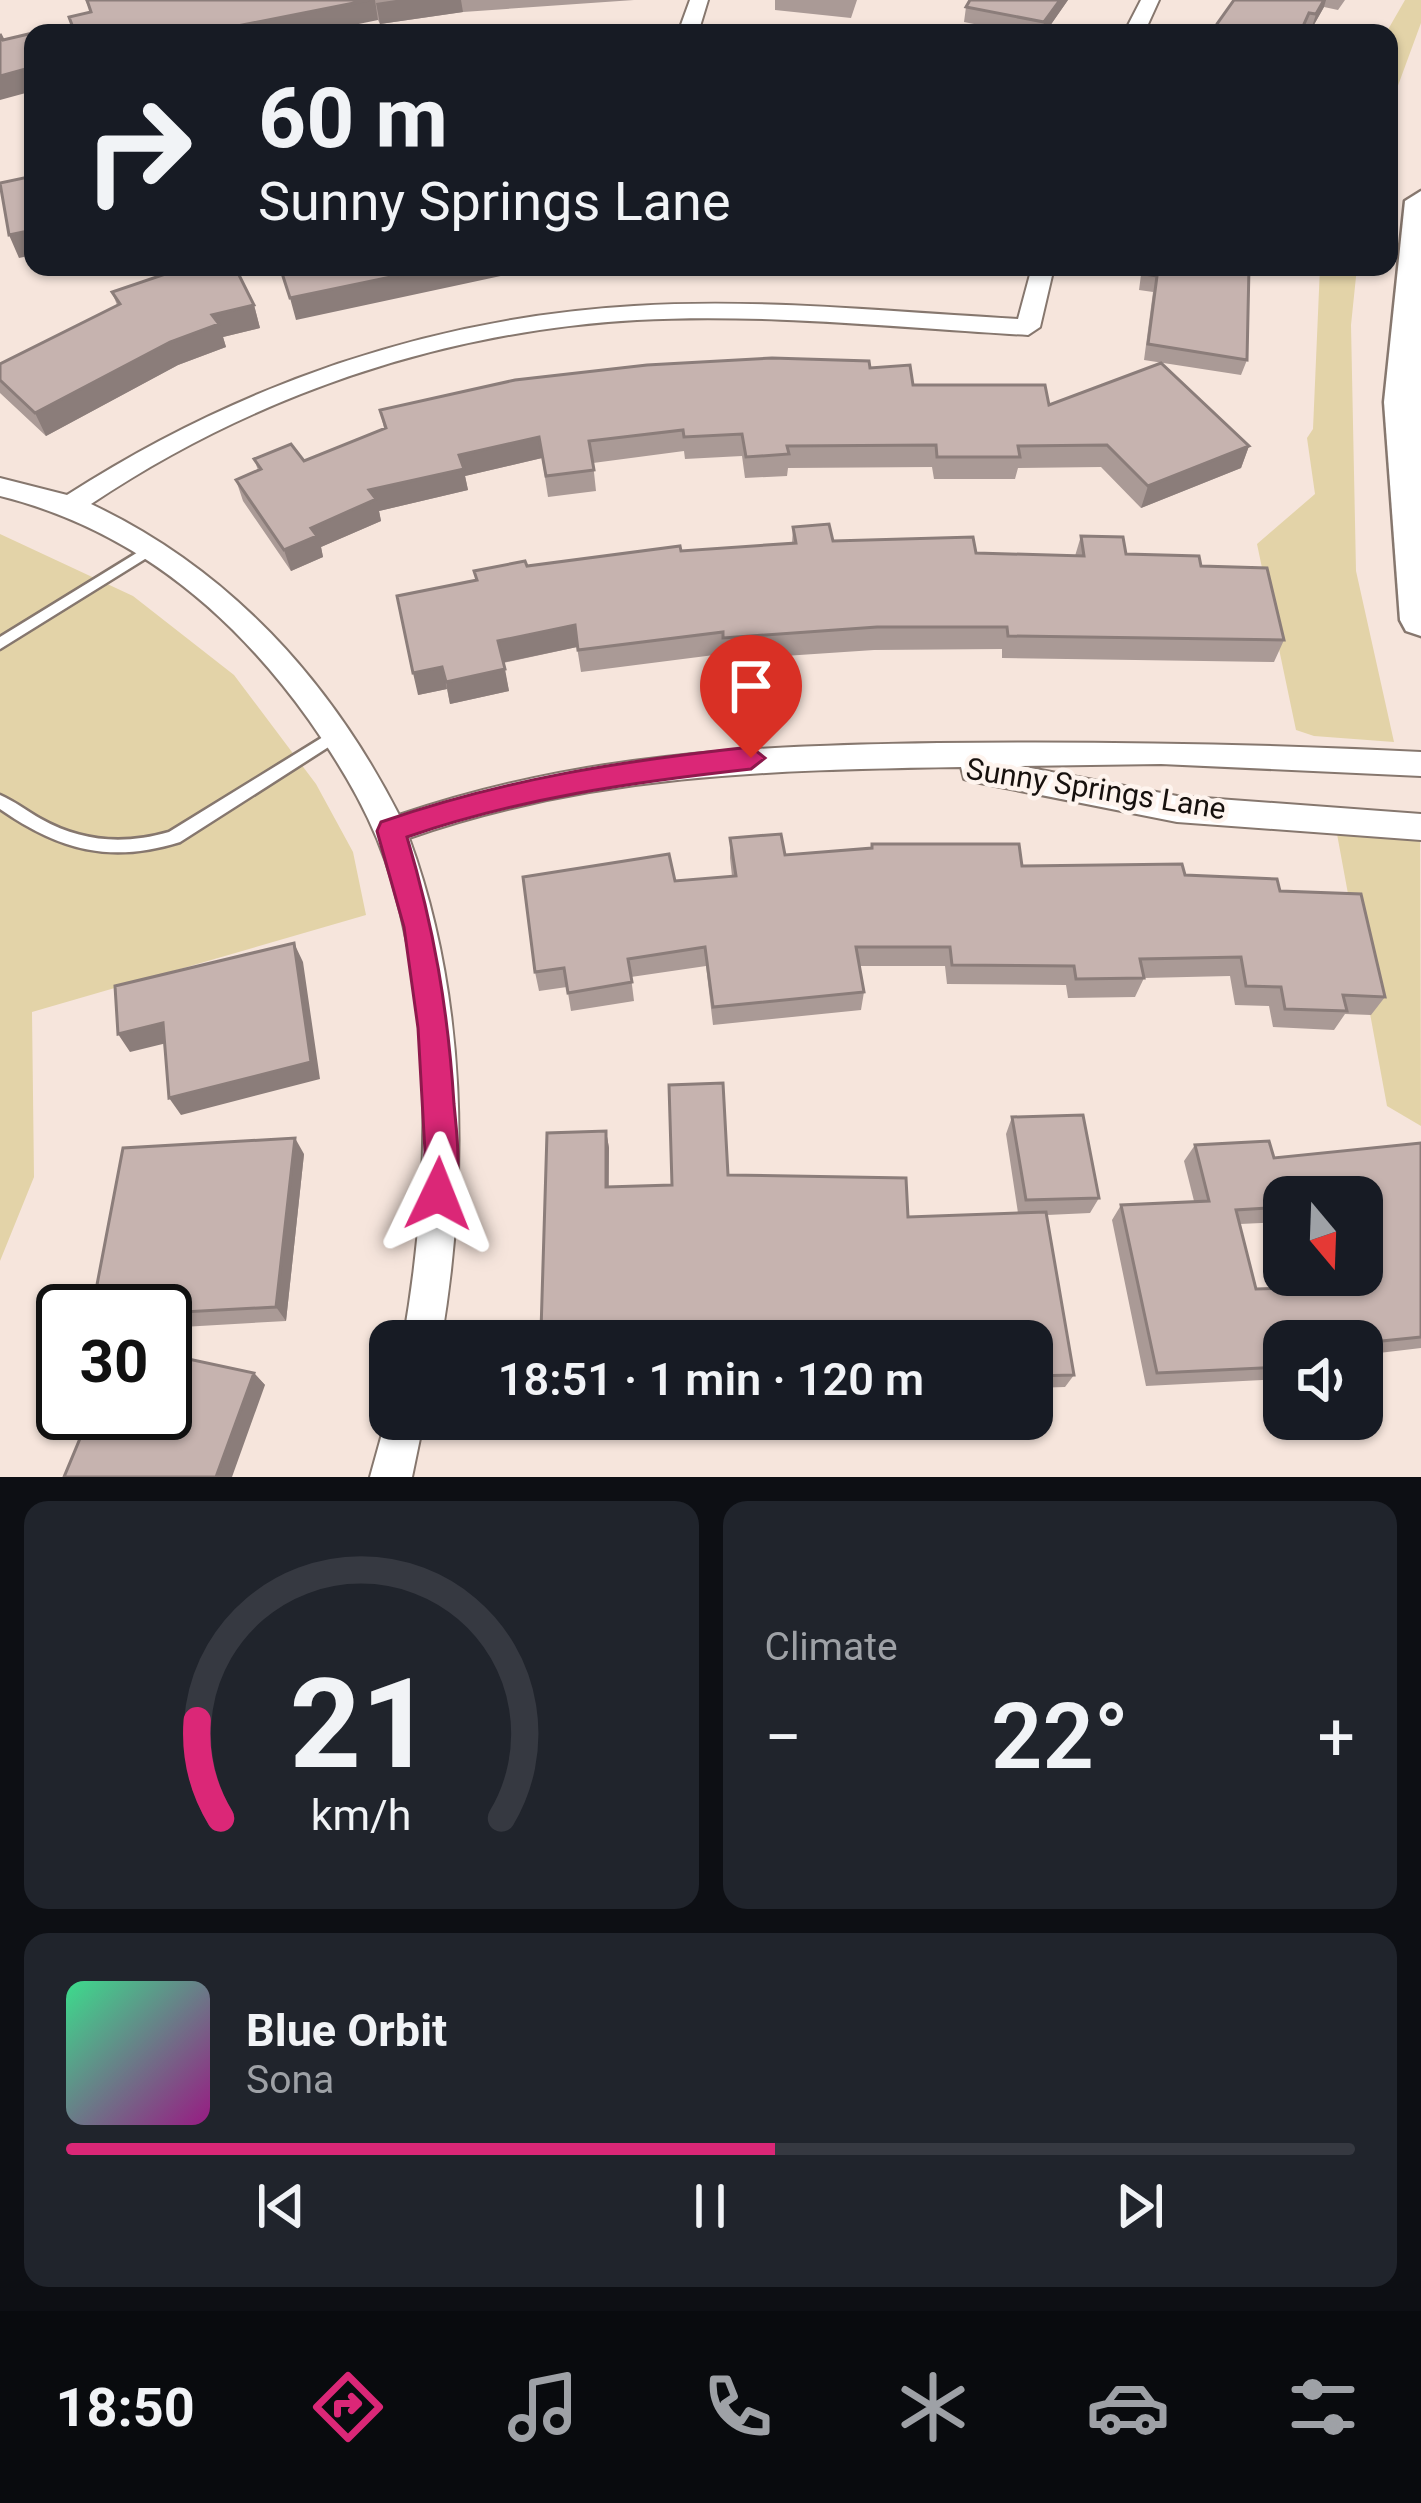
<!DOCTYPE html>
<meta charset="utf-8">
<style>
:root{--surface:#171b24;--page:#20242c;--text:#f1f3f6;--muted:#9ea1a6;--line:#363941;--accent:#db2777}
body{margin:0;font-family:Roboto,sans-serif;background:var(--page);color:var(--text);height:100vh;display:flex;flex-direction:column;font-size:45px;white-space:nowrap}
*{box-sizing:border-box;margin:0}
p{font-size:39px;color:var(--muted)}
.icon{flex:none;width:66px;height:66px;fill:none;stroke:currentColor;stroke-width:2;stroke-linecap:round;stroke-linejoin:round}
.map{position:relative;height:1477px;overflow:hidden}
.details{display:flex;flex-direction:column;gap:24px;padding:24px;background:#0d0f14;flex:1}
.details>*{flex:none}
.top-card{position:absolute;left:24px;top:24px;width:1374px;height:252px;border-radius:24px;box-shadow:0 3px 9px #0004;background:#171b24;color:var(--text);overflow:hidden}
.needle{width:78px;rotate:161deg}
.tools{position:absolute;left:1263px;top:1176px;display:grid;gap:24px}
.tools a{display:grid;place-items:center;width:120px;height:120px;border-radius:24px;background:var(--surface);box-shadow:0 3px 9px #0004;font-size:60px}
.speed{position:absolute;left:36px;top:1284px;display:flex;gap:24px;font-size:60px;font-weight:700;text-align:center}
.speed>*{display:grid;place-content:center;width:156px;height:156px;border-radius:50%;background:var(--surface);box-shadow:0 3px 9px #0004;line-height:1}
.speed .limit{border:6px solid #111;border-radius:18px;background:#fff;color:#111}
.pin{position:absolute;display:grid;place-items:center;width:102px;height:102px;color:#fff;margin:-123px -51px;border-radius:50% 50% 50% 0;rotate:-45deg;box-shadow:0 0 12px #0007}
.pin .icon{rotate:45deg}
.me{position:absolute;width:132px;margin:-66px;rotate:2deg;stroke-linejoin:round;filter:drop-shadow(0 0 9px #0008)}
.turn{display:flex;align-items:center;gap:42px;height:252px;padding:0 36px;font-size:54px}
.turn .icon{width:156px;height:156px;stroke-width:2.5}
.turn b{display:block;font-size:84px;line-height:102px}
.big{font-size:90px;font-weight:600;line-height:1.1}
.details .widget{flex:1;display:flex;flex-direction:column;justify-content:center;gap:18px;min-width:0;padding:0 42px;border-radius:24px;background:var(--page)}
.details .dial{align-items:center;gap:0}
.dial svg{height:312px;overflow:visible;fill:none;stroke:var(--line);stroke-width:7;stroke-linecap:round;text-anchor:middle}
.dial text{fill:var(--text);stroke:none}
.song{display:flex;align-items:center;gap:36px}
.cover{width:144px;height:144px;border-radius:18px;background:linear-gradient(135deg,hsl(150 70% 55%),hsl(310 70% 35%))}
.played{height:12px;border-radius:6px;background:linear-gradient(90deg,var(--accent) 55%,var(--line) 55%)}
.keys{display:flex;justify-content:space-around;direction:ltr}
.heat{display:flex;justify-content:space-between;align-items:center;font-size:66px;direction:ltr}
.details .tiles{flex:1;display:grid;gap:24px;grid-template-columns:1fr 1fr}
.widget:last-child{grid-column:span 2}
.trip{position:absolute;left:369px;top:1320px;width:684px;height:120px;border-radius:24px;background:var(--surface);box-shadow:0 3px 9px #0004;font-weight:600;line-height:120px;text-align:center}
.menu{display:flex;height:192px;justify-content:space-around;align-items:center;background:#090b0e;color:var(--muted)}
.menu .icon{width:84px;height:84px}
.menu .current{color:var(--accent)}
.menu b{font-size:54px;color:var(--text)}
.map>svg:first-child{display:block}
.green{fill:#e3d3a8}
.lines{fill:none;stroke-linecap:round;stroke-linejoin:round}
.service-casing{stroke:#86776e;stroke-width:5}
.minor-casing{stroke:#86776e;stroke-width:4}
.secondary-casing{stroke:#86776e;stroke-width:5}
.service{fill:#fff;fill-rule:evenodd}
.minor{fill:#fff;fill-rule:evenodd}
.secondary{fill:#fff;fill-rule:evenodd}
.wall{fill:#aa9a96;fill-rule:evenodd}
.shaded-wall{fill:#8b7d7a}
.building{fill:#c6b3af;stroke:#8b7d7a;stroke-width:3;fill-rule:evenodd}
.route{fill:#db2777;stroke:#8e194d;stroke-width:3}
.labels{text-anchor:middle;stroke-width:9;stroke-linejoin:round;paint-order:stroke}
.street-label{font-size:30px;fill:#17110e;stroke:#fef4ee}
</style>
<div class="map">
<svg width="1421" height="1477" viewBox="0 0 1421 1477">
<rect width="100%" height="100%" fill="#f6e5dc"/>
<!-- green -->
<path class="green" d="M1405,0H1421V23L1389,110L1386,33Z
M1320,267H1357L1351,325L1356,571L1394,742L1314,736L1296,730L1257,544L1315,494L1307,438L1313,429Z
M0,534L133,596L234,675L316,784L353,852L366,915L32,1012L34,1177L0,1261Z
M1337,834L1420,840L1421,1126L1387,1106Z"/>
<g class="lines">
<defs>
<path id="service" d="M148,546L153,548L155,551L153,554L0,649V637Z
M336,729L341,731L343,735L341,739L180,842C110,864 59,850 0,809V795C14,801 27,811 41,819C82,842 124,845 169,832Z"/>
<path id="minor" d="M690,0H708L698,33H678Z
M1141,0H1159L1144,33H1124Z
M1032,267H1054L1040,327L1028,335C898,328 767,313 637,320C441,331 253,396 91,504C229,569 330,680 399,815C582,753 746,746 938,743C1100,741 1259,744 1421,752V776L1161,764L1020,766L1177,796L1421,814V840L1177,822L975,782L964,779L961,767C769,770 592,774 409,838C467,996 469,1176 441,1341H403C429,1193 435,1027 392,881C375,822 344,770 309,720C231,611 132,529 0,496V478L67,495C238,385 430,318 634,306C762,298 890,312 1018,319Z
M390,1405V1419H424L412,1477H370Z"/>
<path id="secondary" d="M1421,191V636L1406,631L1400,620L1384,402L1405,201Z"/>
</defs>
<!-- service casing -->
<use href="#service" class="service-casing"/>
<!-- minor casing -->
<use href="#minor" class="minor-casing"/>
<!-- secondary casing -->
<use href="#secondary" class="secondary-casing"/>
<!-- service -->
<use href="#service" class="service"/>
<!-- minor -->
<use href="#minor" class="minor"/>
<!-- secondary -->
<use href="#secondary" class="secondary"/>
</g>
<!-- wall -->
<path class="wall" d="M85,0H634L463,12L380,24L378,20L72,25L91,12Z
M775,0H857L851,18L775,10Z
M970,0H1068L1045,33H1019L964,22L966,7Z
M1234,0H1345L1338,10L1324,7L1311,30L1304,28L1302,33H1214Z
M1142,267H1249L1247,360L1241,375L1144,360L1153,292L1139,290Z
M112,292L254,305L260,328L223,337L226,347L178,365L46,436L0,393V364L117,305Z
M870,368L913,385L1049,405L1249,446L1241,468L1141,508L1101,467L1018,468L1015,479H934L932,467L788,468L787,476L745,478L742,456L685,459L684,451L593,463L596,491L548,497L542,458L465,476L468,490L379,511L381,521L321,547L323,557L291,571L243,501L236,480L258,470L254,459L304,461L384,428L380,410Z
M793,527L833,541L976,553L1075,556L1081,536L1126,554L1201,566L1284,640L1274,662L1002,658V649L874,650L723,660L722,654L581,672L577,647L503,663L509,691L450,704L447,689L418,695L527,566L681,551L792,544Z
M730,838L785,855L1185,875L1280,891L1385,997L1371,1015L1345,1014L1334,1030L1273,1027L1269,1006L1235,1005L1230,976L1144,978L1135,997L1068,998L1066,985L947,984L945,966H859L864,992L861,1010L713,1025L706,966L631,977L634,1001L571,1011L567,987L539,991L535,972L732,876L730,858Z
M1012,1117L1099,1198L1090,1213L1047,1215L1074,1375L1065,1387L1032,1388V1341L739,1337L634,1341H544L541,1331L606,1131L609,1148V1187L672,1185L728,1175L908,1217L1018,1213L1006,1134Z
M1421,1143V1348L1362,1355V1341H1284V1379L1146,1386L1112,1220L1121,1205L1194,1201L1184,1161L1195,1145L1274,1158ZM1284,1197H1362V1275H1316L1319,1286L1256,1289L1240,1224L1284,1222Z
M304,1154L286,1321L165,1328V1311Z
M254,1373L265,1385L83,1431L66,1427L49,1415Z"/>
<!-- shaded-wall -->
<path class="shaded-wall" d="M369,0H375L378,20L315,33H202Z
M396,0H461L463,12L380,24L376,3Z
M1060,0H1068L1045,33H1043L1044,22Z
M1324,0H1326L1324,7L1311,30L1316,14Z
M33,67V91L0,100V76Z
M33,230V255L19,258L9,235Z
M439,267H519V272L296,320L290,298Z
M519,267H588L520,276Z
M254,305L260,328L223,337L226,347L178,365L46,436L35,413L212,315Z
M539,437L542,458L465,476L468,490L379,511L381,521L321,547L323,557L291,571L284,550L311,528L369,490L459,455Z
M1249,446L1241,468L1141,508L1148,486Z
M575,625L577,647L501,663L498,641Z
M442,667L447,689L418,695L413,673Z
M505,669L509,691L450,704L446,682Z
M294,943L303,962L320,1079L181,1115L169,1098Z
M163,1023L175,1041L130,1052L118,1034Z
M606,1131L609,1148L608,1203L606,1187Z
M295,1138L304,1154L286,1321L276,1307Z
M254,1373L265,1385L232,1477H216Z"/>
<!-- building -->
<path class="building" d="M87,0H369L202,33H34L72,25L69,17L91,12Z
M970,0H1060L1044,22L966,7Z
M1234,0H1324L1316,14L1309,13L1300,33H1214L1217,24Z
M33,33V67L0,76V34L3,40Z
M33,176V230L9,235L0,183Z
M186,267H235L254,305L212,315L219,324L170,342L35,413L0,380V364L120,304L112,292Z
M280,267H439L290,298Z
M1144,267H1249L1247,360L1148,344L1157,276L1144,274Z
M772,358L869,361L870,368L910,365L913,385H1045L1049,405L1161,363L1249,446L1148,486L1107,445L1018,446L1020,457H937L936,445L787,446L789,454L746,457L742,434L684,437L683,430L589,441L594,470L546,476L539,437L459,455L464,469L369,490L376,499L311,528L317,536L284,550L236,480L261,469L254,459L291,444L304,461L386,428L380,410L515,380L647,365Z
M829,524L833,541L973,537L976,553L1084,556L1081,536L1123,537L1126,554L1199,556L1201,566L1267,568L1284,640L1008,636L1007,627H877L723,638V632L578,650L575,625L498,641L505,669L446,682L442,667L413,673L397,596L477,580L474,571L525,561L527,566L680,546L681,551L796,543L793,527Z
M781,834L785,855L872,848V844H1019L1022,866L1182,864L1185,875L1277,879L1280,891L1361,894L1385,997L1343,995L1347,1011L1285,1009L1281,987L1246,986L1241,957L1140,959L1144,978L1076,979L1074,966L952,965L950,947H856L864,992L713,1007L705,947L628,959L632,982L568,993L564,968L535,972L523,877L669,854L675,881L736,876L730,838Z
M294,943L311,1062L169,1098L163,1023L118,1034L115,986Z
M723,1083L728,1175L906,1178L908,1217L1046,1212L1074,1375L1032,1376V1341H739V1323L541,1331L547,1133L606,1131V1187L672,1185L669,1085Z
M1083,1115L1099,1198L1026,1200L1012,1117Z
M295,1138L276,1307L165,1313V1311H92L123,1148Z
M1269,1141L1274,1158L1421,1143V1337L1362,1343V1341H1284V1367L1157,1373L1121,1205L1209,1201L1195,1145ZM1284,1197H1362V1275H1335L1339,1286L1256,1289L1236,1210L1284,1207Z
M165,1354L254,1373L216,1477H64L86,1424L49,1415L63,1384V1413H165Z"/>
<!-- route -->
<path class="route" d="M751,747L765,758L751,769C633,782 520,798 407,837C434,928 448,1009 454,1104C457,1137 463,1175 450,1206L438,1210L426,1206L421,1194L425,1152L418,1028L404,927L377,831L381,822C505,779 621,761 751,747Z"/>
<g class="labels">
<!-- street labels -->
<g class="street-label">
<text transform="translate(1096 789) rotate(9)" y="10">Sunny Springs Lane</text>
</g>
</g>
</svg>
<div class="tools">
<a><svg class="needle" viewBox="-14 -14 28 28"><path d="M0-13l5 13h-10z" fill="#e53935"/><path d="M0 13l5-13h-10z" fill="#9ea1a6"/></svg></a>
<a><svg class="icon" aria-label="sound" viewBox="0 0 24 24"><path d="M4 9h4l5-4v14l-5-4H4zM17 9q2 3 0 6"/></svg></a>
</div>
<div class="speed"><div class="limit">30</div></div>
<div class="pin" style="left:751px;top:758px;background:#d93025"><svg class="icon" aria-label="arrive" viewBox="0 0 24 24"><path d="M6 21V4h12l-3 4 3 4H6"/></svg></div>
<svg class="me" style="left:438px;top:1194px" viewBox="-20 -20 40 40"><path d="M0-17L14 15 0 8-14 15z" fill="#db2777" stroke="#fff" stroke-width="4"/></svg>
<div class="trip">18:51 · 1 min · 120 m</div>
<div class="top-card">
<div class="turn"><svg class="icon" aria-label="right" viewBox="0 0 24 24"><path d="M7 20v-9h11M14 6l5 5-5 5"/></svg><div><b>60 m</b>Sunny Springs Lane</div></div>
</div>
</div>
<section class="details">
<div class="tiles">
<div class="widget dial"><svg viewBox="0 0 100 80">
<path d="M14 69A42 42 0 1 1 86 69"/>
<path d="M14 69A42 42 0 0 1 8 44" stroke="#db2777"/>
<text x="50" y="56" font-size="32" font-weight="700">21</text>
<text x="50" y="72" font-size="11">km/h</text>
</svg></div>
<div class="widget"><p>Climate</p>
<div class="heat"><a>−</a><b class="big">22°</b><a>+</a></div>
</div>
<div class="widget">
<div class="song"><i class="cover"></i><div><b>Blue Orbit</b><p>Sona</p></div></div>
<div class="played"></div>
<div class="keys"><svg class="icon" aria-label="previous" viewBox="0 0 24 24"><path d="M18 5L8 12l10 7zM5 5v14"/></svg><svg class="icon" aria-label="pause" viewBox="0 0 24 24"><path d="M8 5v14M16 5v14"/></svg><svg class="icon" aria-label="next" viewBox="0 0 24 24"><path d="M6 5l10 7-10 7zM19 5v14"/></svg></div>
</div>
</div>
</section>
<nav class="menu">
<b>18:50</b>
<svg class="icon current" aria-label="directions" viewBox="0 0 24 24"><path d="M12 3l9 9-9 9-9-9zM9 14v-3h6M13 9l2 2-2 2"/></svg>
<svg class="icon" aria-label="music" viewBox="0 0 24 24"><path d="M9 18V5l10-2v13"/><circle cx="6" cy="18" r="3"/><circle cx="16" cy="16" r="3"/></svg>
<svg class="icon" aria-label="phone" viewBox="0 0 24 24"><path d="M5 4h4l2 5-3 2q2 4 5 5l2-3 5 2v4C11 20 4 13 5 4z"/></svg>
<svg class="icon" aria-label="climate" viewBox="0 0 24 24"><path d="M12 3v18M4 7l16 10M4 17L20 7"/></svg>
<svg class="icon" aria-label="car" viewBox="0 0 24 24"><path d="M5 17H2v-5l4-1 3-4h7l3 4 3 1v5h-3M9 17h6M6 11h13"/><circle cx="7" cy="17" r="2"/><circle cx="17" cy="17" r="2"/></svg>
<svg class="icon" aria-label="filters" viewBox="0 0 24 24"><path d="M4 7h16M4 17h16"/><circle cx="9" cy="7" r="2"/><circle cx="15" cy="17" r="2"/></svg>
</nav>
